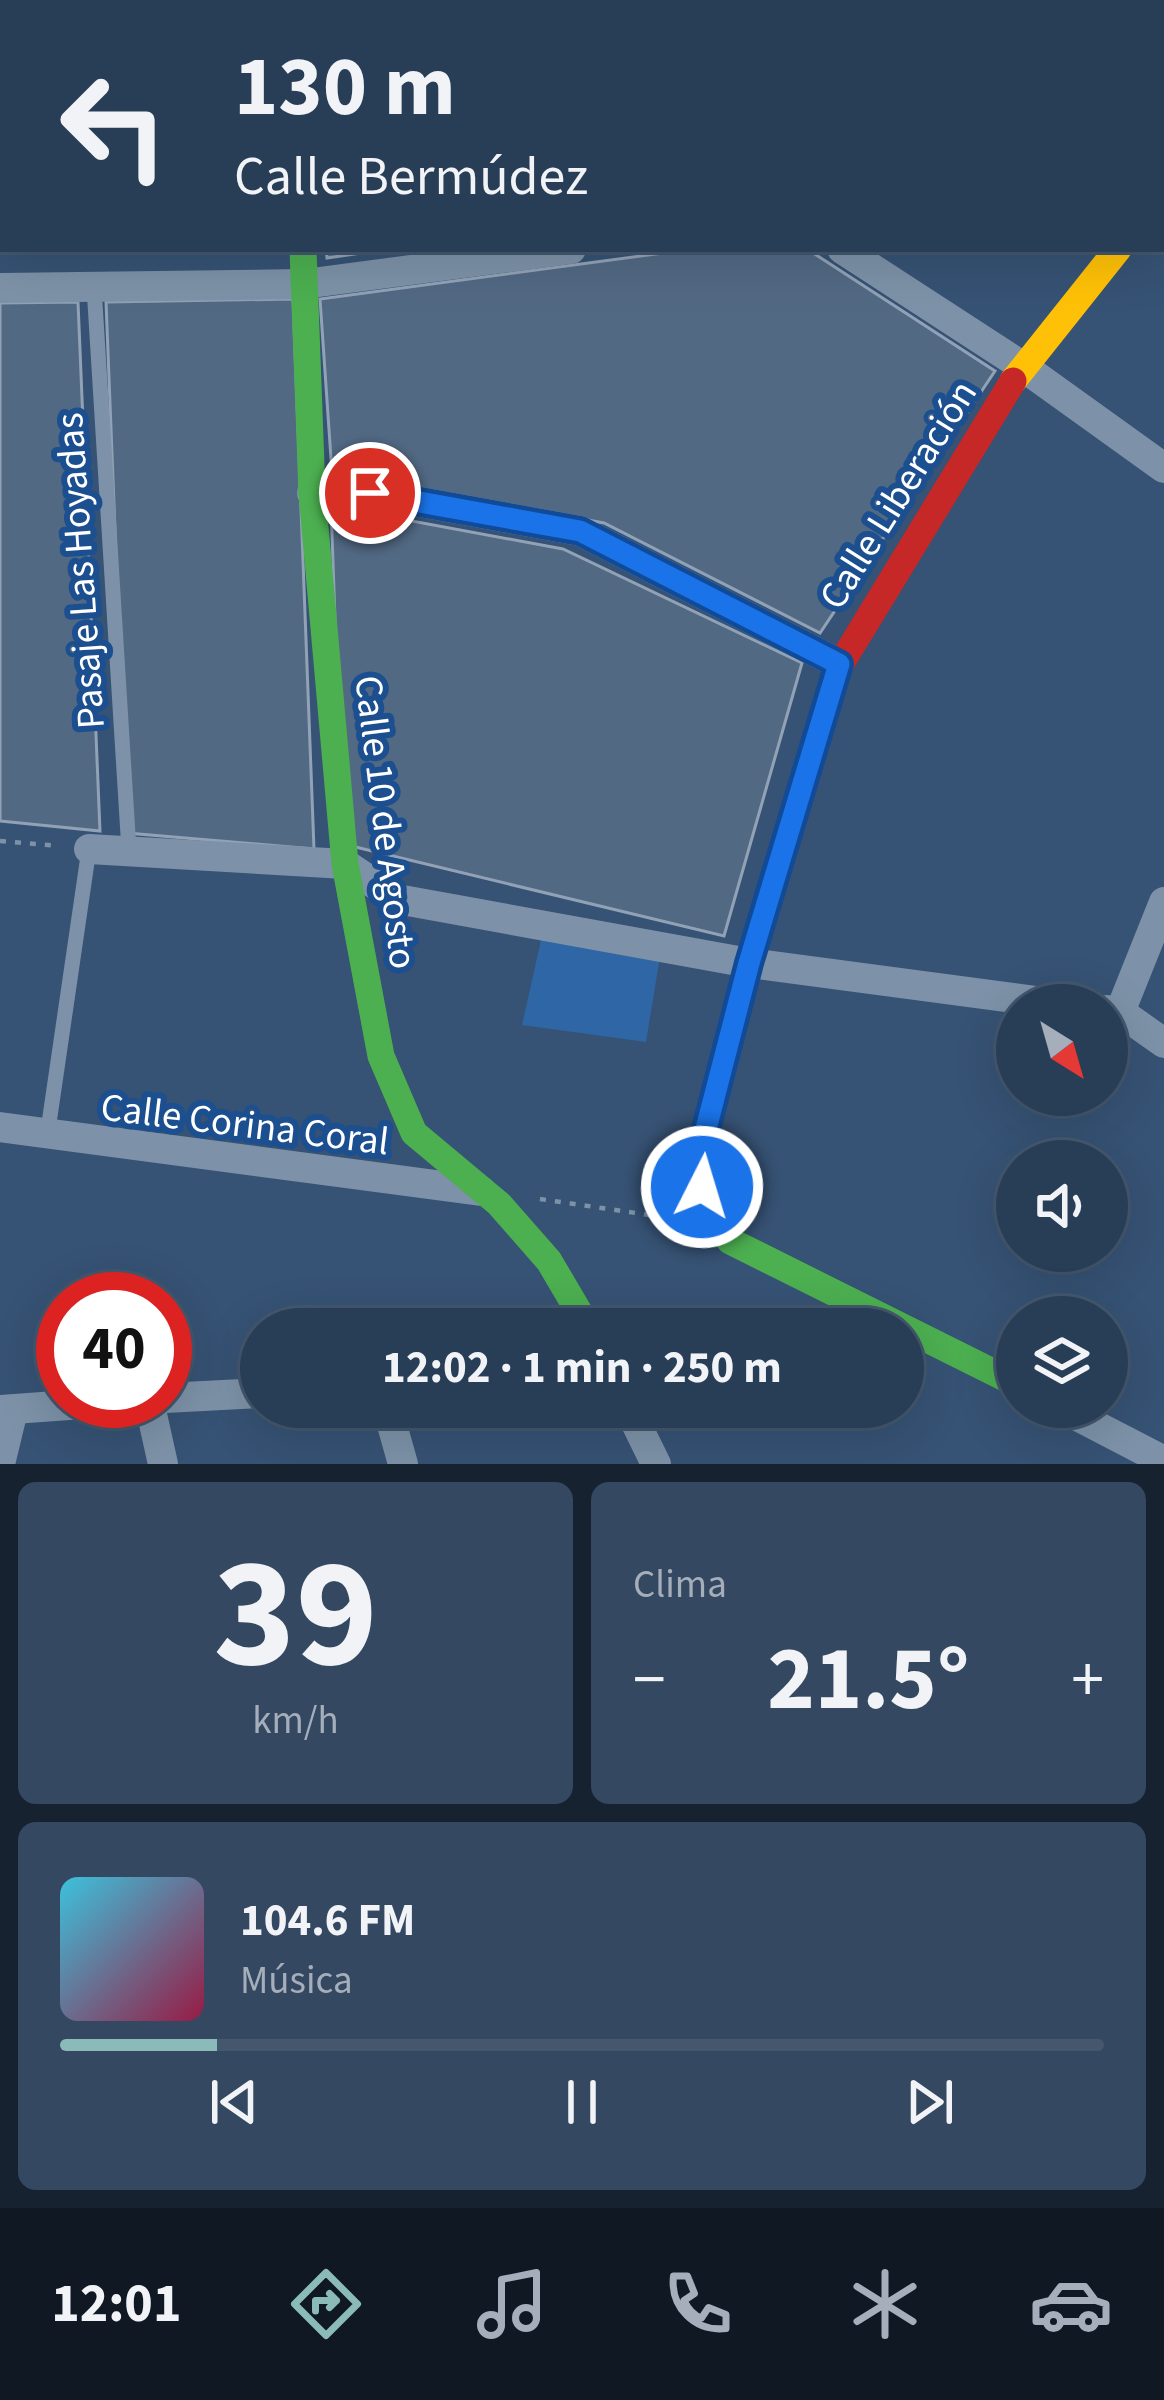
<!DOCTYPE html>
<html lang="es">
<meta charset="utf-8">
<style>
:root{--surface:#283e57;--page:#344961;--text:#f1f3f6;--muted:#a5aeba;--line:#44576d;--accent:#8bbbb9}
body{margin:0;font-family:"Source Sans 3",sans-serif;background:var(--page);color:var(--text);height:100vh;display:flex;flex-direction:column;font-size:45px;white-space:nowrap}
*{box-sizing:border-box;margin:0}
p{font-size:39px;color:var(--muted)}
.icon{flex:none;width:66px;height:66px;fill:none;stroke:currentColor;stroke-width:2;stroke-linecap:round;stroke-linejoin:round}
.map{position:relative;height:1464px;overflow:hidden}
.details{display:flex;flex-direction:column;gap:18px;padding:18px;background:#162230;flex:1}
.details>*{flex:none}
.top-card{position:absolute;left:0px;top:0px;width:1164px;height:252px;box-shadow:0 12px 48px #0002,0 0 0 3px var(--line);background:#283e57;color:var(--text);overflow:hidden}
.needle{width:78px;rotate:143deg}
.controls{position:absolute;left:996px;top:984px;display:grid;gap:24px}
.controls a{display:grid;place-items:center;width:132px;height:132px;border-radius:50%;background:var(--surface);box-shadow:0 12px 48px #0002,0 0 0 3px var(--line);font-size:60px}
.speed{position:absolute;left:36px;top:1272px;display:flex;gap:24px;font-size:60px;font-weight:700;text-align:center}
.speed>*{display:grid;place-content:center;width:156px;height:156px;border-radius:50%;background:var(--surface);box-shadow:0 12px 48px #0002,0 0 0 3px var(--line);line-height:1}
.speed .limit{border:18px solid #d22;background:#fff;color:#111}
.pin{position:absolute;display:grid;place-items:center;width:102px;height:102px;color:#fff;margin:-51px;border:6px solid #fff;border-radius:50%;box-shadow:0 3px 12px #0007}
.me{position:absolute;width:132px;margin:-66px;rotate:5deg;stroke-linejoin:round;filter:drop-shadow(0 0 9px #0008)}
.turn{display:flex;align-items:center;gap:42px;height:252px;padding:0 36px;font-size:54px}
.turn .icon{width:156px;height:156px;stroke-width:2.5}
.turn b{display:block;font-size:84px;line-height:102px}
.big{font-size:90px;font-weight:700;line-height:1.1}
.details .card{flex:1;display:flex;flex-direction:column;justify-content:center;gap:18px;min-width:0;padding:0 42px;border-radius:18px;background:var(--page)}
.details .dial{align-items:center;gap:0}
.dial b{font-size:156px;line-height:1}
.song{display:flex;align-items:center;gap:36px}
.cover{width:144px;height:144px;border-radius:18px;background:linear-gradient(135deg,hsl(190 70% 55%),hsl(340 70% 35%))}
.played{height:12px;border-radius:6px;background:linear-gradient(90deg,var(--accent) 15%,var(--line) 15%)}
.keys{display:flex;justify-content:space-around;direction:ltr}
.heat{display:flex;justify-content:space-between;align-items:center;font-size:66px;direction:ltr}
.details .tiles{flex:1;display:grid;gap:18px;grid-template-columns:1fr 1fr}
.card:last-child{grid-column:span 2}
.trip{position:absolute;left:240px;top:1308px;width:684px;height:120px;border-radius:60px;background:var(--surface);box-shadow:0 12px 48px #0002,0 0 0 3px var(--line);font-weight:700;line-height:120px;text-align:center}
.menu{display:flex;height:192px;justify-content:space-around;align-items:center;background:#101923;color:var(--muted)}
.menu .icon{width:84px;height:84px}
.menu .on{color:var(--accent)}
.menu b{font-size:54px;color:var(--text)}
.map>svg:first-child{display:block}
.green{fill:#2f66a5}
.building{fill:#526984;stroke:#92a2b6;stroke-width:3}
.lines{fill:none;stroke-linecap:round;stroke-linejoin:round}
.path{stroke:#7d92a8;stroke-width:4.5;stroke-dasharray:6 9;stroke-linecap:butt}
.lane{stroke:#7d92a8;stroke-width:15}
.street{stroke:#7d92a8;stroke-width:30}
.fast{stroke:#4caf50;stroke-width:27}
.slow{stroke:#ffc107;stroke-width:27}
.jam{stroke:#c62828;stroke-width:27}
.route-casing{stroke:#114b97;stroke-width:30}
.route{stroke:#1a73e8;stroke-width:21}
.labels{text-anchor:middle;stroke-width:12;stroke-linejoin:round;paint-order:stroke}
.street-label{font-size:39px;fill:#fff;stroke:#1b4f8f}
</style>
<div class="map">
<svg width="1164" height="1464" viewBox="0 0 1164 1464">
<rect width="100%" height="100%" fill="#365274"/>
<!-- green -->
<path class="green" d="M541,940L660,957L646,1042L522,1025Z"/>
<!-- building -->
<path class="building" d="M330,0H430L435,3H329Z
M326,249H389L327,258Z
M693,249H807L995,371L820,633L604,523L332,473L320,299Z
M293,299L314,849L127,833L106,302Z
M78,302L100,831L0,821V303Z
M331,506L563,549L802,663L724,936L343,844Z"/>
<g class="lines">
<!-- path -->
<path class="path" d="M0,841L59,846
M540,1199L677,1219"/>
<!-- lane -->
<path class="lane" d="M94,287L129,851
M47,1137L89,849"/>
<!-- street -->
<path class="street" d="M473,0L478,3
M307,3L308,0
M910,3V0
M1161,198L1164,194
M842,249L1022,366L1164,468
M0,288L304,284L571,249
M312,493H370L580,531L839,664
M89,849L345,864L397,899L749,963L1067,1005
M1107,1010L1120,1012L1164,1043
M1120,1012L1164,902
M0,1127L481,1191
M165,1398L261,1393
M149,1401L163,1464
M387,1407L403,1464
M628,1407L656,1464
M1060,1407L1164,1461
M0,1410L124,1401
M0,1464L13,1410"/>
<!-- fast -->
<path class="fast" d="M303,249L312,493L345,864L381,1056L414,1133L499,1204L549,1261L589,1329
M837,670L749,963L700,1152L708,1208L730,1241L1017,1384"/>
<!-- slow -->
<path class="slow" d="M1013,381L1118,249"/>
<!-- jam -->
<path class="jam" d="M837,670L1013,381"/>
</g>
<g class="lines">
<defs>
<path id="route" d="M370,493L580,531L839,664L749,963L700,1152L702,1187"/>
</defs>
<!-- route casing -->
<use href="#route" class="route-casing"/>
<!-- route -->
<use href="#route" class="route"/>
</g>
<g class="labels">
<!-- street labels -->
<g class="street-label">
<text transform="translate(897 494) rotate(-58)" y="14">Calle Liberación</text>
<text transform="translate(79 571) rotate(-94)" y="14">Pasaje Las Hoyadas</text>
<text transform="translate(387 822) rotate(83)" y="14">Calle 10 de Agosto</text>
<text transform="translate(245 1123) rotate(7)" y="14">Calle Corina Coral</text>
</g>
</g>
</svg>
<div class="controls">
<a><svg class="needle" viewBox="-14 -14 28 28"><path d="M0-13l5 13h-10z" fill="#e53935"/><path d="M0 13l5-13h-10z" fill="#a5aeba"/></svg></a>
<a><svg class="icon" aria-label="sound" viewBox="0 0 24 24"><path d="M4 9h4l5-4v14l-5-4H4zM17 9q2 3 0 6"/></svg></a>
<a><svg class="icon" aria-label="layers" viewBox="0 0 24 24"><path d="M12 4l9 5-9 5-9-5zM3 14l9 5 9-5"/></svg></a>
</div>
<div class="speed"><div class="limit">40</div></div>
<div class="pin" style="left:370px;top:493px;background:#d93025"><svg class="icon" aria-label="arrive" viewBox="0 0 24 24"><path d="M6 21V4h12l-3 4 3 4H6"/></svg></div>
<svg class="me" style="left:702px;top:1187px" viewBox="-20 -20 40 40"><circle r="17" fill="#1a73e8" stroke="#fff" stroke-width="3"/><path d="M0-11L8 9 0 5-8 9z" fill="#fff"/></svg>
<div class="trip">12:02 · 1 min · 250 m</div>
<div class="top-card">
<div class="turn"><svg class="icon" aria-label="left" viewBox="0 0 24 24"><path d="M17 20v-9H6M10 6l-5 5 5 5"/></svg><div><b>130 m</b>Calle Bermúdez</div></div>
</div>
</div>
<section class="details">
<div class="tiles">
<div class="card dial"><b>39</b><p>km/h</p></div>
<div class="card"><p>Clima</p>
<div class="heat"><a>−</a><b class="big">21.5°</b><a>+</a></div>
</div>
<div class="card">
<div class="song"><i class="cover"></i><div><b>104.6 FM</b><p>Música</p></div></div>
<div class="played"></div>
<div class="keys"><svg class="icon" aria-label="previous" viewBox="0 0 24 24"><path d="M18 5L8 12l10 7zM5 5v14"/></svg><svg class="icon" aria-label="pause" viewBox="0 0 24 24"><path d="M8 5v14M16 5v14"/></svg><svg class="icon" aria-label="next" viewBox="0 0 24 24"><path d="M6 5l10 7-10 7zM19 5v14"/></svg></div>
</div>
</div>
</section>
<nav class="menu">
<b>12:01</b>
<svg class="icon on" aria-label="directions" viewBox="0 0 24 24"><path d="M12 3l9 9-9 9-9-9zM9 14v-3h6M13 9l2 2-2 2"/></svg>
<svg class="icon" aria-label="music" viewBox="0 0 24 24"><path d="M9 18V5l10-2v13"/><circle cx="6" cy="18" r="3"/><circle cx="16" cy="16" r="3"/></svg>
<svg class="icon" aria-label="phone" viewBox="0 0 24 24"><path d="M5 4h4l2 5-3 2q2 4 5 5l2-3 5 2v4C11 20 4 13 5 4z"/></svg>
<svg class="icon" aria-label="climate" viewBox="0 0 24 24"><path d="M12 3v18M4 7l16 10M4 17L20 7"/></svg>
<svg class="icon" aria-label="car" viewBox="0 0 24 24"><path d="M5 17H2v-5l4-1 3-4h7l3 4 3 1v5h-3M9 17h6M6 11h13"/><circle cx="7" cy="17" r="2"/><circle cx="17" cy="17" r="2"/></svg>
</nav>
